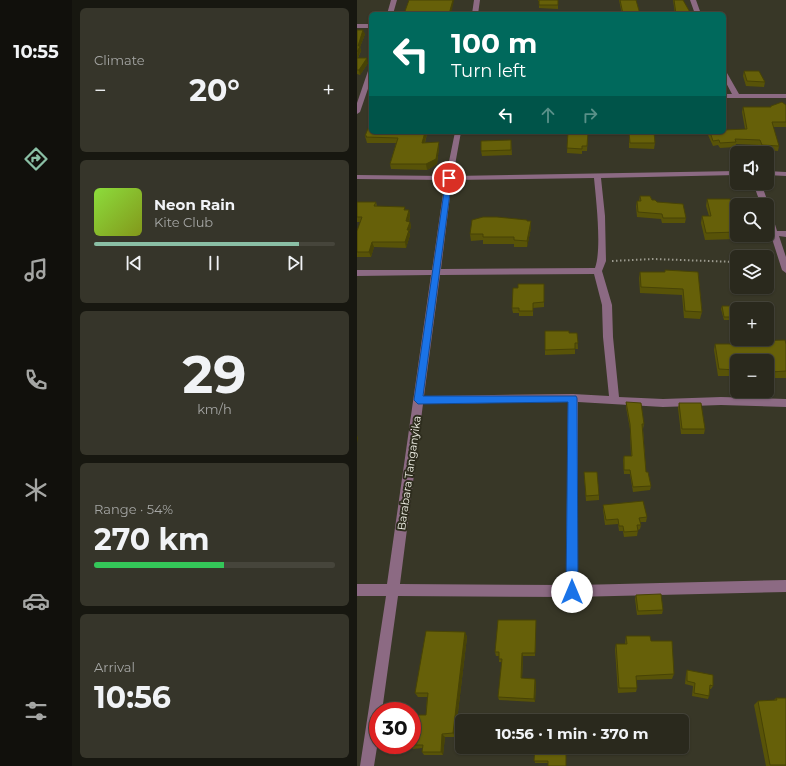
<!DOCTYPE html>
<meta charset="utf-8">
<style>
:root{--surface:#2a291d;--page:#36352a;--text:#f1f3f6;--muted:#a5a6a4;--line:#46453b;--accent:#8abfa5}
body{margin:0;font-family:Montserrat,sans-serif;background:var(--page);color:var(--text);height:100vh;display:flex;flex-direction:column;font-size:15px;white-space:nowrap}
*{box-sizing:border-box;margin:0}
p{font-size:13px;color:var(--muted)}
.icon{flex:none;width:22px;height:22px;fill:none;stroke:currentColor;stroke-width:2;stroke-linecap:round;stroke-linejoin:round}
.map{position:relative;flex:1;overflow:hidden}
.drawer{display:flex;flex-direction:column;gap:8px;padding:8px;background:#171710;width:285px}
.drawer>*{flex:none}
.top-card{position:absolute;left:12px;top:12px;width:357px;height:122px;border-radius:6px;box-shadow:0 1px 3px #0004,0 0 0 1px var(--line);background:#00695c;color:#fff;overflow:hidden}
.tools{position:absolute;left:373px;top:146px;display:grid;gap:8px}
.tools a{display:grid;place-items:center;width:44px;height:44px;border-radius:6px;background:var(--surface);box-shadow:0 1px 3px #0004,0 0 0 1px var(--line);font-size:20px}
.speed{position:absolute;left:12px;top:702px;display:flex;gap:8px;font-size:20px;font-weight:700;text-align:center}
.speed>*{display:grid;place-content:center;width:52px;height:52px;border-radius:50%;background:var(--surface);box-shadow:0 1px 3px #0004,0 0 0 1px var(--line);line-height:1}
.speed .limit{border:6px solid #d22;background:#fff;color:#111}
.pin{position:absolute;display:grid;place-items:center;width:34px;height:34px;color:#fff;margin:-17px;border:2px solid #fff;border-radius:50%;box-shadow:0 1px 4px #0007}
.me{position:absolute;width:44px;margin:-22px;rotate:0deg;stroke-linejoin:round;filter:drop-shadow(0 0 3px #0008)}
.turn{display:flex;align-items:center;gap:14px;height:84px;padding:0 16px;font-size:18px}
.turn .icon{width:52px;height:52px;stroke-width:2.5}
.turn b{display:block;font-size:28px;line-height:34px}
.lanes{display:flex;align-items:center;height:38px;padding:0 16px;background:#0003;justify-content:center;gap:20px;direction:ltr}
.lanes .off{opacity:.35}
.big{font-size:30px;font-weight:700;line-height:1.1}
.drawer .tile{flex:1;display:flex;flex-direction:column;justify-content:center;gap:6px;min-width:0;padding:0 14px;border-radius:6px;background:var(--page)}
.drawer .dial{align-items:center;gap:0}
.dial b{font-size:52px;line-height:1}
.song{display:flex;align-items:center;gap:12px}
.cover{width:48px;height:48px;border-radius:6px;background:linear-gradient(135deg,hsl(90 70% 55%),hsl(70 70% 35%))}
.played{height:4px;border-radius:2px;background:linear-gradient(90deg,var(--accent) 85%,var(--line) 85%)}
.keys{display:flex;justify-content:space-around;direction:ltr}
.heat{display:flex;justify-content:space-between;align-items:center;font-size:22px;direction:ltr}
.charge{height:6px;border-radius:3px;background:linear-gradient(90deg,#34c759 54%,var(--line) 0)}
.trip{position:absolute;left:98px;top:714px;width:234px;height:40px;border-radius:6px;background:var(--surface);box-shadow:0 1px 3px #0004,0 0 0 1px var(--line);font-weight:700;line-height:40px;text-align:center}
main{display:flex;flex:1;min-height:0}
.tabs{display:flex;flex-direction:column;width:72px;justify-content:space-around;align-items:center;background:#11100c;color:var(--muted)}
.tabs .icon{width:28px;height:28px}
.tabs .on{color:var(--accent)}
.tabs b{font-size:18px;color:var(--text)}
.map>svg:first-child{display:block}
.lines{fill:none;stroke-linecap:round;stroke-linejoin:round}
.path{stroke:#9c9b8f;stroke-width:2;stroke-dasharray:1.5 2.5;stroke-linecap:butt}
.minor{fill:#8c6a83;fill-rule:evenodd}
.wall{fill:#585308}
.shaded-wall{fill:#474306}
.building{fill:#666009;stroke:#474306}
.route{fill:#1a73e8;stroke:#114b97}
.labels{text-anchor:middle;stroke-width:4;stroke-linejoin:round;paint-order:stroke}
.street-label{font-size:11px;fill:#efefe5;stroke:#2e2d1e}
</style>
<main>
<nav class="tabs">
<b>10:55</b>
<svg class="icon on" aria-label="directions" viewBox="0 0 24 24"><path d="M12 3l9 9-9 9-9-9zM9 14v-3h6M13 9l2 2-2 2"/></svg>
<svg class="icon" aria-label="music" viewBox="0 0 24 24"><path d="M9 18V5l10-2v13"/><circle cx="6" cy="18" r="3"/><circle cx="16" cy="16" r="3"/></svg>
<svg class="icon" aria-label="phone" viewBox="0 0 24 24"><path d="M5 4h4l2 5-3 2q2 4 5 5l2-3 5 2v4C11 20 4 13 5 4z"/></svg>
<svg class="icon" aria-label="climate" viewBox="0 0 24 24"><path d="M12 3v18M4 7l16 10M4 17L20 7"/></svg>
<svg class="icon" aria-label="car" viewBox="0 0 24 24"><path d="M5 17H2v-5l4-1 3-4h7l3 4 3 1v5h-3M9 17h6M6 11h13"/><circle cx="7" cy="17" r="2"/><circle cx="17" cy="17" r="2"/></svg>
<svg class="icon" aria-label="filters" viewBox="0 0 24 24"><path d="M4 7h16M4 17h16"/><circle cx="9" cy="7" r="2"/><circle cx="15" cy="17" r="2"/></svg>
</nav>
<section class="drawer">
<div class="tile"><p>Climate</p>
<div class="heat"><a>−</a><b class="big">20°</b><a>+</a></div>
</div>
<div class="tile">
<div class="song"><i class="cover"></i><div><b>Neon Rain</b><p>Kite Club</p></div></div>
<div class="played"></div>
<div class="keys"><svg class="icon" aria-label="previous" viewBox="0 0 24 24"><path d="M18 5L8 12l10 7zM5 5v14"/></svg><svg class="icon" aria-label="pause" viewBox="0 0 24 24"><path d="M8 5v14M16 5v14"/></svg><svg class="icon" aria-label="next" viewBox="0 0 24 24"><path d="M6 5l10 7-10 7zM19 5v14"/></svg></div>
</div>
<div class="tile dial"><b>29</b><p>km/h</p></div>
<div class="tile"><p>Range · 54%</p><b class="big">270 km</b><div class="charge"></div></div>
<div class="tile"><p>Arrival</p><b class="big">10:56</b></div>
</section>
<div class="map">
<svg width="429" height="766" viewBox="0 0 429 766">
<rect width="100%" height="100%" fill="#383727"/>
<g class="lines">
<!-- path -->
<path class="path" d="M410,260H416
M255,261L296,259L380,262"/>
<!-- minor -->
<path class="minor" d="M34,0H40L36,14H30Z
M117,0H123L121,14H115Z
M333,0H339L344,14H338Z
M0,24H14V28H0Z
M14,69V80L3,112L0,114V103L11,71Z
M367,71L370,73L382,94H429V98H367V94H375L367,79Z
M98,132H104L96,176L380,171V175L244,178L248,216L249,261L245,271L255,305L256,337L262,397L306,399L364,397L429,399V407L364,405L306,407L221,402V585L429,580V592L215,597L41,596L25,711H21V741L17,766H3L29,596H0V584H30L74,275L0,276V270H75L88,180L0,179V175L89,176ZM237,178C239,199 245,249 238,268L84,269L95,180ZM237,274L245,305L246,337L252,396L216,394L67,396L83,275ZM211,402L209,585L43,584L66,404Z
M410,171L429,172V176L410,175Z
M396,183H404L412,205L411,207L410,205H404Z
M410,209L414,211L420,231H429V237L422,236L429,257V273L425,270L410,223Z"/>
</g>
<!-- wall -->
<path class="wall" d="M181,0H201V9L182,8V1H181Z
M262,0H279L283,14H265Z
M316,0H326L334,14H318Z
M0,30L8,34L3,47L4,51L1,58L11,63L3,75L0,74Z
M387,71L408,82L407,87L389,86L386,76Z
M429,105V127H416L422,146L421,151L404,150L402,145L379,144L378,147L363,148L361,145L356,146L351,135L352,132H367L388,129L385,112L386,107H413L414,106Z
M211,132H233V134H231L230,151H225V154L210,153Z
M272,132L298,143L297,149L272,148Z
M70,134L68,143L82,142V147L80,164L70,170L34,169L33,164L39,143H10L8,136Z
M154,140L155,155L125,156L124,151Z
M283,196L300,202L329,218L328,223H305L304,219L280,217L279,206L280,201H282Z
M350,199L377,212L376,219L380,232L379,239L348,240L344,223L345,216H352L349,206Z
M0,202H19L20,206L52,210L53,216L52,222H53L54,227L52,232L53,235L49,248L17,247L14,257H0V231L3,222H0Z
M170,221L174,228L170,247H157V244H126V240L114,241L113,234Z
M308,270L341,272L345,312L343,319L327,318L325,295L283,293L282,278L283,272H308Z
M187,289V307L176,308V316H162V313H156L155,308Z
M365,306L380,309V320H367L364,309Z
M212,333H220L221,349H218V354L188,355V350Z
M380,340L429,344V378H412L410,371V361H380V376H361L357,350L358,344H379Z
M269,402L287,424L286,429L289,472L294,486L293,490L276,492L273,474H267L266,460L267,456H274L273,429L269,407Z
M322,403L348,429L347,434H324L321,408Z
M227,472L242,495V500L229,501Z
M246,505L290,517L289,522H283L284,525L283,529L281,530L280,536L267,537L266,531H262L261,524L248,525L246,509Z
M279,595L306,610L305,614L280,615L278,599Z
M179,624L178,656H166L165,678L179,682L178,702L142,700L141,697L145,662H142V656H139L138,652Z
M108,632L110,637L98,737H88L86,755H67L65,752V748L56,749L53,745L57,719L69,715L70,697H61L58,693Z
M269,636L294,641L317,674L315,679L280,680V688L279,692L261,693L258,649L259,644H268Z
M330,670L356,686L354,689H353L352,696L351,699L335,696L336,686L328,684L329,674Z
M419,698H429V766H409L397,705L401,701L417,700Z
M178,747L210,766L191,763H178Z"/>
<!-- shaded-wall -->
<path class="shaded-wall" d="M96,0H97L94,14H92Z
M6,30L8,34L3,47L4,51L0,59L1,46Z
M10,58L11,63L3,75L2,70Z
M68,132H70V134L66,148L65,143Z
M82,142V147L80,164L70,170L69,164Z
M52,210L53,216L50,227L49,221Z
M174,221V228L170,247V241Z
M53,222L54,227L52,232L53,235L49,248L48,242L50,230Z
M15,242L17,247L14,257L12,252Z
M0,435L1,438L0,443Z
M108,632L110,637L98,737L96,733Z
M165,653L166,656L165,681L164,678Z
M178,679L179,682L178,702L177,699Z
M85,734L88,737L86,755L84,752Z"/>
<!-- building -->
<path class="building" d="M52,0H96L92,14H47Z
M182,0H201V5H182Z
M263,0H279L283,14H266Z
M317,0H326L334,14H319Z
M0,30H6L1,46H3L0,52Z
M0,58H10L2,70H0Z
M387,71H402L408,82L390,81Z
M425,102L429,105V122H415L422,146L405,145L403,140L378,139L379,142L363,143L362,140L356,141L353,132H367V130L390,129L386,107H414V106Z
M14,121V132H68L65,143L82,142L79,159L69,164H33L41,138L9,137L10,136H8Z
M211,132H231L230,146H225V149L210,148Z
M272,132H297L298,143H273Z
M154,140V150L124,151V141Z
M283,196H293L295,200H298L300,202L326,204L329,218H306L305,214L281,212L280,201H284Z
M350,199H373L377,212H373L380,232L349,233L345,216H354Z
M0,202H19L17,206L48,207L47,210H52L49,221L53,222L50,230H52L48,242H15L12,252H0V231L5,217H0Z
M126,217H140L170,220V221H174L170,241L157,240V237H126V234H113L115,220Z
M308,270L341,272L345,312L328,311L326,289L284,287L283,272H308Z
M161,284H187V302L176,303V311H162V308H155L156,288H161Z
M365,306H379L380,309V317H367Z
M188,331H212V333H220L221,343H218V349L188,350Z
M393,339L394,341L428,340L429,344V371L414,372L410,358L381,359V361H380V370L362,369L358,344H382L380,340Z
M269,402L284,403L287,424H285L289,472H291L294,486L276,487L273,470H267V456H275L273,424Z
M322,403H344L348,429H325Z
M227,472H240L242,495L229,496Z
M286,501L290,517L282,518L284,525H280L281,531L267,532L266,526H262L261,519L249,520L246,505Z
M304,594L306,610L281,611L279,595Z
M141,620H179L178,653H165L164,678L178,679L177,699L141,697L145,659H142V652H138Z
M69,631L108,632L96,733L85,734L84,752H65L66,745H53H55V719H57V715H69L71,693H58Z
M269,636H293L294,641H315L317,674L279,676L280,688H262L259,644H270Z
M330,670L356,675V686L353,685L352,696L337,693L338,683L330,681Z
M419,698H429V765H413L401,701L420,700Z
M178,747H209V766H191V761H177Z"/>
<!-- route -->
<path class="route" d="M92,176L95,178L66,396H219L220,398L221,592L219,595L215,597L211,595L209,592L211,402L61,404L57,400L89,178Z"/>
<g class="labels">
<!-- street labels -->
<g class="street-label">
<text transform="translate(52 473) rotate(-82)" y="4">Barabara Tanganyika</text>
</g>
</g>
</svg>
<div class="tools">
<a><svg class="icon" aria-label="sound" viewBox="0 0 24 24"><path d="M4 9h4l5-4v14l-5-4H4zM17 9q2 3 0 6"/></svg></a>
<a><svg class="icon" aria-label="search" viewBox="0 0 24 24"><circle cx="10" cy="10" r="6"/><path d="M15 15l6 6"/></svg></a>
<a><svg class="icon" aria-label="layers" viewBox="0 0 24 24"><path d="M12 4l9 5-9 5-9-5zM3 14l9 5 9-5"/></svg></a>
<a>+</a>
<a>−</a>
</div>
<div class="speed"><div class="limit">30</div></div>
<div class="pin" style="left:92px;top:178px;background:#d93025"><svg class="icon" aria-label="arrive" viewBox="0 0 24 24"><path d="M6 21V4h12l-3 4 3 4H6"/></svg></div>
<svg class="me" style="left:215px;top:592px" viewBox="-20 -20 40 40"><circle r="19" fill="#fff"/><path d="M0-13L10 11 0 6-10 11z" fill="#1a73e8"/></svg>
<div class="trip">10:56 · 1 min · 370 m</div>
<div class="top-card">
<div class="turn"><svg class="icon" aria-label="left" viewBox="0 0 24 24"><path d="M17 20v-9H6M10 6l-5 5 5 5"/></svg><div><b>100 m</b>Turn left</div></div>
<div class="lanes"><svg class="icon" aria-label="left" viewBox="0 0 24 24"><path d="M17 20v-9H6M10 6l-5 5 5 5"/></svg><svg class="icon off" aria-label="ahead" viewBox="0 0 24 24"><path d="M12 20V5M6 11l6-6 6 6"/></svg><svg class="icon off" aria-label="right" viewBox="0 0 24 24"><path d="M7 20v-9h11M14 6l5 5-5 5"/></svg></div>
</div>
</div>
</main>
